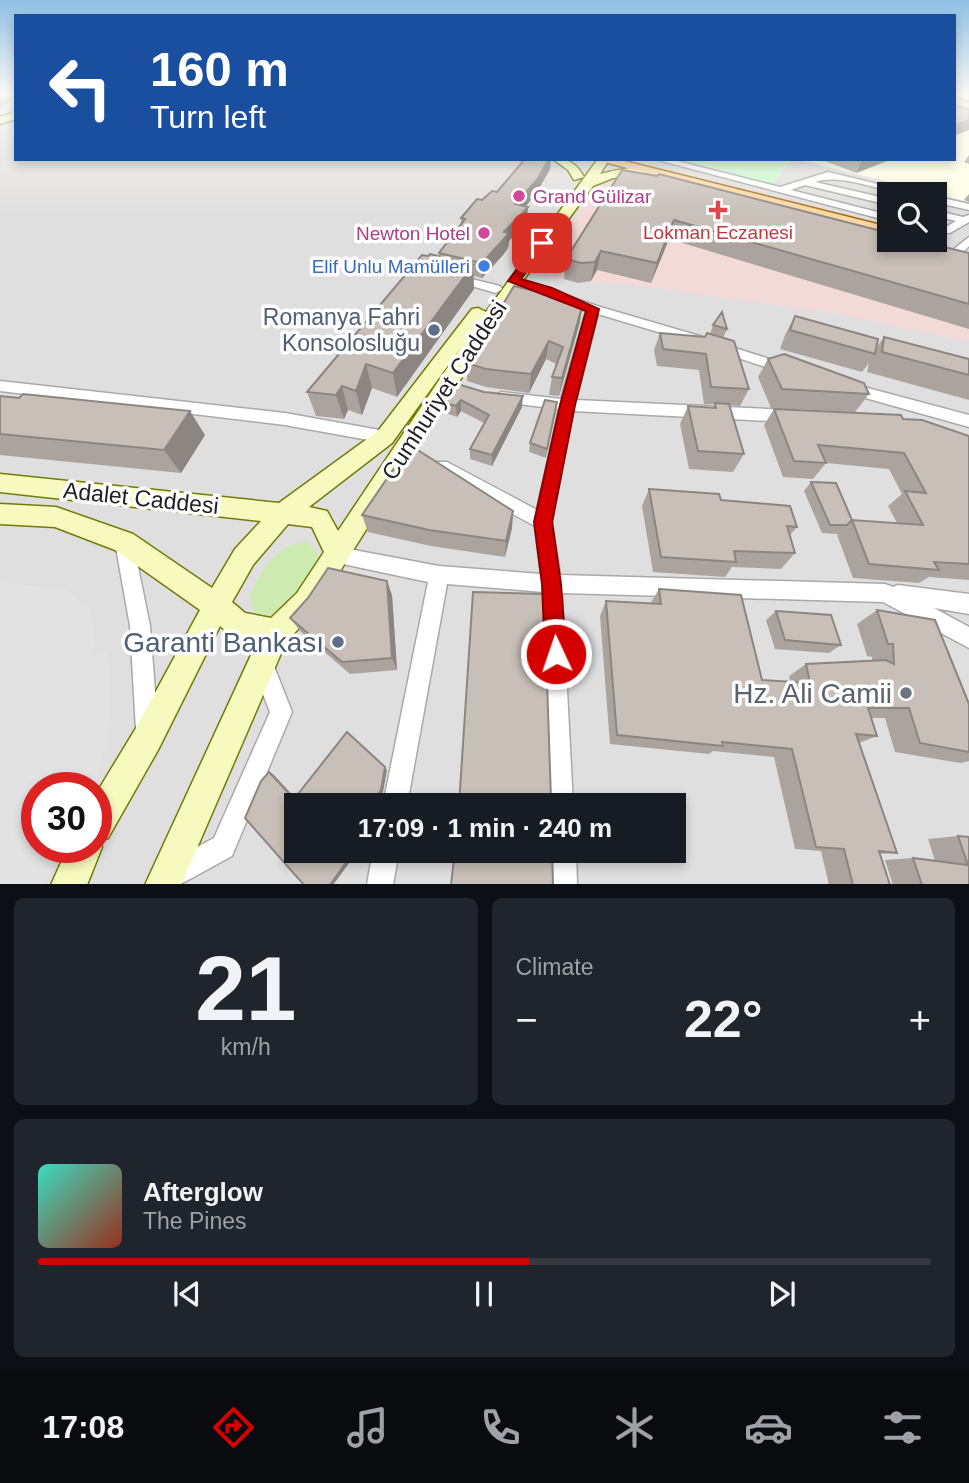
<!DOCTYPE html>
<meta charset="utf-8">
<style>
:root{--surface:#171b24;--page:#20242c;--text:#f1f3f6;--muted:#9ea1a6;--line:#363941;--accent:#d40000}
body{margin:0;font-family:Arial,sans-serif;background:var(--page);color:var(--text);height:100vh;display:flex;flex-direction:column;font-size:26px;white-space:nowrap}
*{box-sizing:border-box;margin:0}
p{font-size:23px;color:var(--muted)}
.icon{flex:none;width:38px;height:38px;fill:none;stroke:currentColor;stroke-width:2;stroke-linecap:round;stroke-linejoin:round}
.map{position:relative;height:884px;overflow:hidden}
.side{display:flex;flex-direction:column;gap:14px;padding:14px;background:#0d0f14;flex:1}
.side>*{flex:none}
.hud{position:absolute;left:14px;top:14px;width:942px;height:147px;border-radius:0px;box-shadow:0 4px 10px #0003;background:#1a4fa0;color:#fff;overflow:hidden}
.buttons{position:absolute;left:877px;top:182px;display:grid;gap:14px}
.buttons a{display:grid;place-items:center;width:70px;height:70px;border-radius:0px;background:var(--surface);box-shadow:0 4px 10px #0003;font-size:35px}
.speed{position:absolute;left:21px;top:772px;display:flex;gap:14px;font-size:35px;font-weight:700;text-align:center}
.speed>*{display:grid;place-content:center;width:91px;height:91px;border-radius:50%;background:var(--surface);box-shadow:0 4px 10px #0003;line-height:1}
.speed .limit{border:10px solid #d22;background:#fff;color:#111}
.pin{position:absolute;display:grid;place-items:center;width:60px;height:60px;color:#fff;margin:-30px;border-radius:14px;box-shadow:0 4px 10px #0006}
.me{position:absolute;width:77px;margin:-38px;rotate:357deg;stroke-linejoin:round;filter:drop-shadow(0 0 5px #0008)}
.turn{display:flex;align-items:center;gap:24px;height:147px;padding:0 21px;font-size:32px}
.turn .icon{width:91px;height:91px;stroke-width:2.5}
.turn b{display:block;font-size:49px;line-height:60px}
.big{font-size:52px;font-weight:600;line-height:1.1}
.side .widget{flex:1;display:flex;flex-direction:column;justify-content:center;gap:10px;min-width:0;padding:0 24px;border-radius:10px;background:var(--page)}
.side .dial{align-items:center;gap:0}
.dial b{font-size:91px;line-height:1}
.song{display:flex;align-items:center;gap:21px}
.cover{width:84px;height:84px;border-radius:10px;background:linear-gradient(135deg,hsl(170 70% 55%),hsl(10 70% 35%))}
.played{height:7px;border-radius:4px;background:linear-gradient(90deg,var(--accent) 55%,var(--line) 55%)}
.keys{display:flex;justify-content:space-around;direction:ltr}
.heat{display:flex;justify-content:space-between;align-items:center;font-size:38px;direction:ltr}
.side .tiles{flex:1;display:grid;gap:14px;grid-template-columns:1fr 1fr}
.widget:last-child{grid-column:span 2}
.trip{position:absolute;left:284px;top:793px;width:402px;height:70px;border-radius:0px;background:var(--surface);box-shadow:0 4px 10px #0003;font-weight:600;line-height:70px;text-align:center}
.menu{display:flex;height:112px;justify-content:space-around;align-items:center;background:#090b0e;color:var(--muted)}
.menu .icon{width:49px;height:49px}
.menu .selected{color:var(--accent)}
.menu b{font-size:32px;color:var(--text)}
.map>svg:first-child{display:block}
.residential{fill:#e0dfdf;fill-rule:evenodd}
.commercial{fill:#f2dad9}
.education{fill:#ffffe5}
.grass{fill:#cdebb0}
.park{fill:#c8facc}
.parking{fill:#e2e2e2}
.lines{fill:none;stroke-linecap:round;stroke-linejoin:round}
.minor-casing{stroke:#a9a9a9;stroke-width:3}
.secondary-casing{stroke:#707d05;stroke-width:3}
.primary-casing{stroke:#a06b00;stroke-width:3}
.minor{fill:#fff;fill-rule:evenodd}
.secondary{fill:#f7fabf;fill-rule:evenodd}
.primary{fill:#fcd6a4;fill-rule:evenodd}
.wall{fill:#aba49e}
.shaded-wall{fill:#8b8681}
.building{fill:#c7bfb8;stroke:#8b8681;stroke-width:2}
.route{fill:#d40000;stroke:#8a0000;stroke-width:2}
.hotel-dot{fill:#d1479c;stroke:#fff;stroke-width:2.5}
.health-dot{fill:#e0444e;stroke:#fff;stroke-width:2.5}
.shop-dot{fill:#3f7fe0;stroke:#fff;stroke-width:2.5}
.service-dot{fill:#5c6f8a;stroke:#fff;stroke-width:2.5}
.worship-dot{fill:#6b7280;stroke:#fff;stroke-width:2.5}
.labels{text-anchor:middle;stroke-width:7;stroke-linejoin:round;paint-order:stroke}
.far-hotel-label{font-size:19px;fill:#b23c85;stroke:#fff;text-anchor:start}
.far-health-label{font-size:19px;fill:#be3a42;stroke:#fff}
.far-shop-label{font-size:19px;fill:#366cbe;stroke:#fff;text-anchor:end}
.service-label{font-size:23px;fill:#4e5e75;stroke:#fff;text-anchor:end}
.street-label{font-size:23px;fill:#222;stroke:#fff}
.near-service-label{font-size:28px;fill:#4e5e75;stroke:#fff;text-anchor:end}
.near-worship-label{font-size:28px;fill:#5b616d;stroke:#fff;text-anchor:end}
</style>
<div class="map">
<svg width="969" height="885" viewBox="0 0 969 885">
<rect width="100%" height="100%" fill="#f2efe9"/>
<!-- residential -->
<path class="residential" d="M0,93H16V159H954V93H969V884H0ZM889,194H934V240H889ZM37,788H96V847H37ZM296,805H674V850H296Z"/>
<!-- commercial -->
<path class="commercial" d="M620,176L969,269V342L838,314L626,284L551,280L540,270L601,181Z"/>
<!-- education -->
<path class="education" d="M954,111L969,115V202L796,159H954Z"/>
<!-- grass -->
<path class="grass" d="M307,541L320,556C313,584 286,620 255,619L250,595C261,569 278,544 307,541Z"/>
<!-- park -->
<path class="park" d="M674,159H791L773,185Z"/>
<!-- parking -->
<path class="parking" d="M0,582L66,590L90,608L96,643L90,657L106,653L111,667L108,738L94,787L37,788V847H64L45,884H0Z"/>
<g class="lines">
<defs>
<path id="minor" d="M654,159H669L780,187L828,172L919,194C885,196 847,172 815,182L889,199V205L805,185L791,190L889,215V221Z
M934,196L969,204V210L934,202Z
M934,210L963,217L969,215V222L950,233L934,232V226L944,228L956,221L934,216Z
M969,237V246L962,253H954V249Z
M455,275L500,286L502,289L496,293L451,280V276Z
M514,277L597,306L703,337L705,340L698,344L598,314L576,400L790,410L798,416L790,422L573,411L552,522L560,575L885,584L893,587L898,585L969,594V614L934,608L969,627V648L883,602L562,593L573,805H549L543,592L447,584L407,805H383L428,582L338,563L331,561L329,555L331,549L338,547L439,566L541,574L535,526L435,472L433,467L435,462H447L537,510L559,409L501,402L494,397L501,392L561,399L586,311L510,283V279Z
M719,343L789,365L791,368L784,373L714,350L712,347Z
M0,381L285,413L385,431L393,437L385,443L285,425L0,391Z
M849,383L969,415V427L844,392L842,388L844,384Z
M124,534L130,536L133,542L150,626L158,730L155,738L147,741L139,738L136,730L130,626L115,542L118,536Z
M262,653L270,656L292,712L232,856L179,885L163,883L159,874L163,865L214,838L270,712L251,664L254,656Z
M373,850H399L393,885H367Z
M550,850H576L577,885H551Z"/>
<path id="secondary" d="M16,112V119L0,124V117Z
M553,159C569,159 576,163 584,177L574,180L568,170Z
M598,159L609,160L600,174C617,170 646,163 661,173L655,177L613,178L593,186L521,283L315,611L286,642L181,885H145L257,642L229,634L220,626L158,750L108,838L100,841L102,847L87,885H51L68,847H96V794L136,728L200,610L115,550L55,527L0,524V504L56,507L133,534L212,588L235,549L261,521L0,492V474L279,503L378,431L472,309L478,308L486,312ZM462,346L338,531L327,511L309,507L392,443ZM288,524L312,527L324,552L297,593L271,618L245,613L232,602L253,565Z"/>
<path id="primary" d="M954,98L969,102V108L954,104Z
M593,159H616L889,227V237Z"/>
</defs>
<!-- minor casing -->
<use href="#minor" class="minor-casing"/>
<!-- secondary casing -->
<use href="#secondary" class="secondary-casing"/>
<!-- primary casing -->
<use href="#primary" class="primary-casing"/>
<!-- minor -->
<use href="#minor" class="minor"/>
<!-- secondary -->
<use href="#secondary" class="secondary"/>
<!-- primary -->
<use href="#primary" class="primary"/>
</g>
<!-- wall -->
<path class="wall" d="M969,155V164L964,162Z
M820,159H892L856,173Z
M550,169L536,194L525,206L527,221L509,241L508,248L503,255L482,278L473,276L474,289L397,397L372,388L362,415L348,410L344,419L316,416L307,392L428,256H439V253L461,225V218L482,200L497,192Z
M622,170L969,253V329L669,239L651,283L597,270L591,281L578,283L564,279L566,259Z
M969,194V202L964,200Z
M795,316L876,348L884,337L969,359V400L867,372L869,363L862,372L780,349L785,335Z
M580,322L559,396L549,395L552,377L556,364L546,359L529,393L486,387L467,381V363Z
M713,325L727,329L723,338L749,389L740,406L729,405L744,454L733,472L689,469L680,424L688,406L713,407L714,404H704L699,370L657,366L654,350L660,333L705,337L710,334Z
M768,359L869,394L855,412L771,408L758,377Z
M454,383L522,407L492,466L470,459V449L484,423L461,411L457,417L443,412L442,402Z
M0,396L205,435L181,473L0,455Z
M774,409L903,419L969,436V580L929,577L919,583L853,578L837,535L838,534L822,533L804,491L811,482L852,520L897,523L888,506L902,494L889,469L826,463L813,479L783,477L764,425Z
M556,411L546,458L529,452L530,443Z
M649,489L721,500L797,527L790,535L795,553L781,569L732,567L725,577L653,572L642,506Z
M513,511L512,528L505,557L431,546L368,532L362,515Z
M659,589L762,680L790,681L789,676L806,664L872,661V657L867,656L857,624L877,610L969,704V761L960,763L895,752L885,718H871L877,736L859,743L897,853L880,854L890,885H829L821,851L795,849L774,757L713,751L709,754L610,744L600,616L606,601L650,604Z
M392,595L397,670L350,674L300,631L290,618Z
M776,611L841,645L829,653L775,649L766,620Z
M958,836L969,837V885H893L885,860L913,858L935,861L928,839Z"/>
<!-- shaded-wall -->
<path class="shaded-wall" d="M7,93H16V100L0,106V95Z
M969,120V130L954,136V126Z
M549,159H551L550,169L536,194L515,219V204Z
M863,159H892L856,173Z
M528,207L527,221L509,241L508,248L503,255L482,278V263L504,232Z
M674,220L669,239L651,283L657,263Z
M601,251L597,270L591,281L595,262Z
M473,265L474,289L397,397L393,373Z
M583,303L580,322L559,396L562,378Z
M549,341L546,359L529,393L531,374Z
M366,364L372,388L362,415L356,391Z
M342,386L348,410L344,419L336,395Z
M523,396L522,407L492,466V455Z
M461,400V411L457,417L456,406Z
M190,411L205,435L181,473L164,450Z
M513,511L512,528L505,557L506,541Z
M387,581L392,595L397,670L392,658Z
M385,767L387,770L383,792L374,805H370Z
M269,772L273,774L298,801L294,799Z
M348,850H351L355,855L333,885H330Z"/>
<!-- building -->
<path class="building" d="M954,105L969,110V120L954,126Z
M525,159H549L537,180L515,204L528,207L504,232L509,233L503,240L482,263L439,253L465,219L461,218L477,199L482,200L492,191L497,192Z
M622,170L657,176L659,174L889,233V240H916L969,253V304L674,220L657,263L601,251L595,262L581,263L566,259Z
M430,254L473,265L393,373L366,364L356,391L342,386L336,395L307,392L422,255L428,256Z
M514,286L583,303L562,378L552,377L563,347L549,341L531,374L486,369L467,363Z
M722,312L727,329L713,325Z
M795,316L878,339L875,354L790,330Z
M660,333L705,337L707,333L734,341L749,389L711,387L706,354L663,349Z
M884,337L969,359V375L882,352Z
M784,354L864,383L869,394L782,389L768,359Z
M454,383L484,392L523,396L492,455L470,449L489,415L461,400L456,406L442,402Z
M23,394L190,411L164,450L0,434V396L19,398Z
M545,400L557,402L547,449L530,443Z
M715,403L729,404L744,454L698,451L688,406L716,408Z
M774,409L901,415L903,419L922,420L969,436V564L934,562L939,570L869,564L852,520L923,525L905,491L926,493L904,453L818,445L826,463L794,461Z
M410,445L513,511L506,541L429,530L362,515Z
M811,482L836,483L852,520L847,525H830Z
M649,489L719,494L721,500L790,506L797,527L787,526L795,553L734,551L736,562L661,557Z
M328,568L387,581L392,658L342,662L290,618L308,598Z
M659,589L741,595L762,680L810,683L806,664L886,660L894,664L893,644H888L877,610L935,620L969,704V752L920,743L909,708H868L877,736L856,734L897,853L879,851L890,885H853L844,849L816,847L792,749L722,742L723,746L617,735L606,601L661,604Z
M473,592L544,594L551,799L554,802V805H459Z
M776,611L831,615L841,645L785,640Z
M347,732L385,767L381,790L370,805H296V850H348L352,854L330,885H304L245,818L261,781L269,772L294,799Z
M958,836L969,837V885H922L913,858L968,865Z
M455,850H552L553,885H451Z"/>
<!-- sky -->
<linearGradient id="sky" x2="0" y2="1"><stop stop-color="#8fc0e4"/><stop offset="0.43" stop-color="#f9f8f5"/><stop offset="1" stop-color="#f9f8f5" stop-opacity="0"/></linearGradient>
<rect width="969" height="217" fill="url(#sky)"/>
<!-- route -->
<path class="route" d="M538,241L548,243L521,279L552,288L599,309L575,405L552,522L561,584L566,654L563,661L556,664L548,661L545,654L542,584L534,522L560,405L586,311L508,281Z"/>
<!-- markers -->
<g class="hotel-dot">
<circle cx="519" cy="196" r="7"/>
<circle cx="484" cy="233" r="7"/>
</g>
<path class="health-dot" d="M714.5 199.5h7v7h7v7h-7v7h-7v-7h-7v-7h7z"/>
<circle class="shop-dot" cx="484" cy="266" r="7"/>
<g class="service-dot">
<circle cx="434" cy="330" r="7"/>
<circle cx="338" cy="642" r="7"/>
</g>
<circle class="worship-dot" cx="906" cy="693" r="7"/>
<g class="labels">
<!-- far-hotel labels -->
<g class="far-hotel-label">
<text x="533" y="203">Grand Gülizar</text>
<text x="470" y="240" text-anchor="end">Newton Hotel</text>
</g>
<!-- far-health labels -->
<g class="far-health-label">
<text x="718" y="239">Lokman Eczanesi</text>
</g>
<!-- far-shop labels -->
<g class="far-shop-label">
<text x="470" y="273">Elif Unlu Mamülleri</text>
</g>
<!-- service labels -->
<g class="service-label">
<text x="420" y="325">Romanya Fahri<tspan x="420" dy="26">Konsolosluğu</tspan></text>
</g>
<!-- street labels -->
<g class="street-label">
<text transform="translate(444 390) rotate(-57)" y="8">Cumhuriyet Caddesi</text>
<text transform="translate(141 498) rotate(6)" y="8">Adalet Caddesi</text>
</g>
<!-- near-service labels -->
<g class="near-service-label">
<text x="324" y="652">Garanti Bankası</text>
</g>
<!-- near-worship labels -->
<g class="near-worship-label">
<text x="892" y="703">Hz. Ali Camii</text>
</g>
</g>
</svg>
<div class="buttons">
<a><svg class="icon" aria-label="search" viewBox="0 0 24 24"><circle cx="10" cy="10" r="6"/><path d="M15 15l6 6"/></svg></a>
</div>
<div class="speed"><div class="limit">30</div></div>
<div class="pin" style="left:542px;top:243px;background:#d93025"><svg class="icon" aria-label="arrive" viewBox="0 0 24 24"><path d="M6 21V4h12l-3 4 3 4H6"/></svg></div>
<svg class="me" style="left:556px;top:654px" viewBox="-20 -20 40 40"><circle r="17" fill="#d40000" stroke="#fff" stroke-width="3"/><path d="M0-11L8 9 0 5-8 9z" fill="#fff"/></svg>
<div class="trip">17:09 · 1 min · 240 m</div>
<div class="hud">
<div class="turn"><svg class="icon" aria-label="left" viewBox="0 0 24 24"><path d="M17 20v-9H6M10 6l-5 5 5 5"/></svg><div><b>160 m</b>Turn left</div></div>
</div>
</div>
<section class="side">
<div class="tiles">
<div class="widget dial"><b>21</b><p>km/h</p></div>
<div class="widget"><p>Climate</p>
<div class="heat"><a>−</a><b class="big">22°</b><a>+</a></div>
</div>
<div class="widget">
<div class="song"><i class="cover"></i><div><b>Afterglow</b><p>The Pines</p></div></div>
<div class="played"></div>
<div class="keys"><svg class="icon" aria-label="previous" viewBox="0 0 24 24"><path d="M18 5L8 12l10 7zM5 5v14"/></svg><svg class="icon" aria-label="pause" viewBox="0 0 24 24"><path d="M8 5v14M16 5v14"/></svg><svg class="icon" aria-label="next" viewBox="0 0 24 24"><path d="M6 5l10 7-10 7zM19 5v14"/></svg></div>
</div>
</div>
</section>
<nav class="menu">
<b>17:08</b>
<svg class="icon selected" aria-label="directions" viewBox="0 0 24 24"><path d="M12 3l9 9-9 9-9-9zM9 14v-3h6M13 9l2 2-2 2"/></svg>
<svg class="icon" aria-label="music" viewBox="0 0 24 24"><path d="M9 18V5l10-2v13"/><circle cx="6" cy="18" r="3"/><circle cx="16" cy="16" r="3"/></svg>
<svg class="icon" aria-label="phone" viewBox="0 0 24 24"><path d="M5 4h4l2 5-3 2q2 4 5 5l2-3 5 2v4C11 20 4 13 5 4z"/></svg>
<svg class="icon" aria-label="climate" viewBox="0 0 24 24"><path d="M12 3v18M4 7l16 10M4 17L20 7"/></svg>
<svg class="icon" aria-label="car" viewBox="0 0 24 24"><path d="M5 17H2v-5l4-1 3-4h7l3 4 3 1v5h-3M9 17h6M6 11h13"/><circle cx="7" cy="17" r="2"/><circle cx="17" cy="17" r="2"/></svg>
<svg class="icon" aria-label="filters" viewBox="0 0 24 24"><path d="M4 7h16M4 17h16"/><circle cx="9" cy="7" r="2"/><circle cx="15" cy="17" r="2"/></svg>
</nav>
